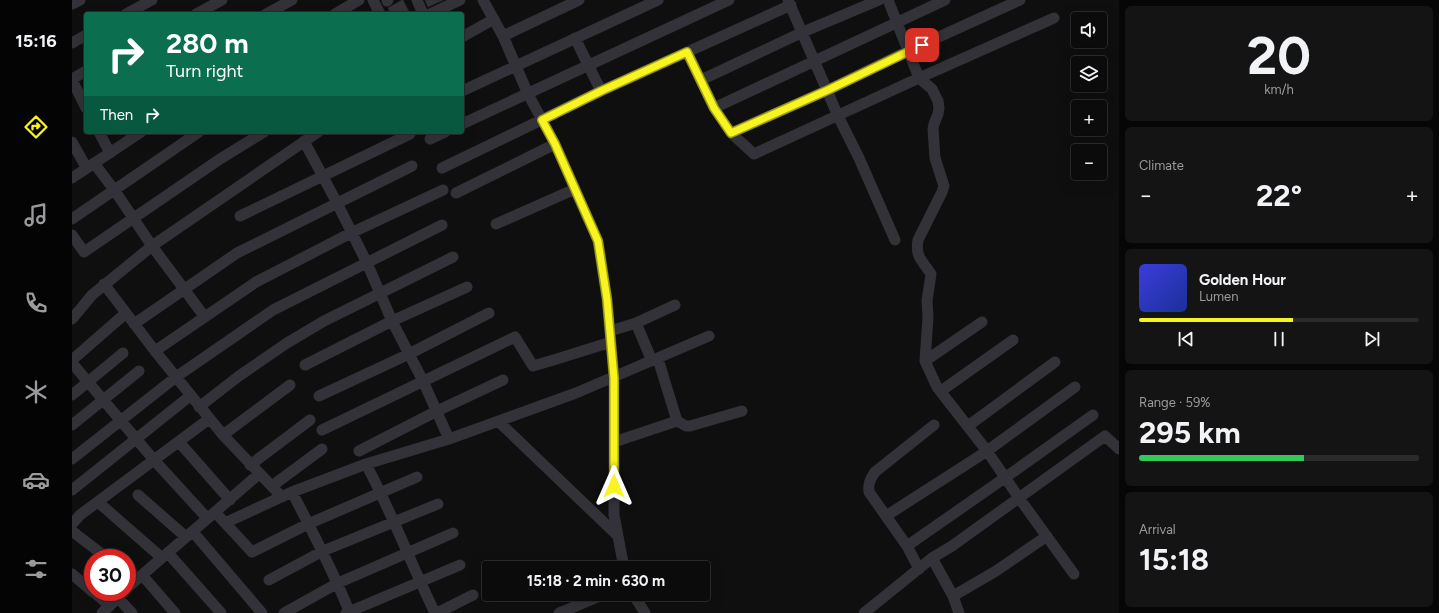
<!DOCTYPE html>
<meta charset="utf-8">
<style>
:root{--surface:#0b0b0c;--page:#141415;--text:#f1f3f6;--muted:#9a9b9d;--line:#2b2b2d;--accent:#f7f420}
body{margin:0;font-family:Figtree,sans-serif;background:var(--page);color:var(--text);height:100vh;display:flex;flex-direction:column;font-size:15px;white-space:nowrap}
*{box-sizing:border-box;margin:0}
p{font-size:13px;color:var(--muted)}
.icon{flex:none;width:22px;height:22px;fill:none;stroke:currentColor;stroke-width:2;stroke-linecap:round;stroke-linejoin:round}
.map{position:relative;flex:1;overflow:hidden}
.panel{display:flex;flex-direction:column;gap:6px;padding:6px;background:#060607;width:320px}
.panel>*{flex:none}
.hud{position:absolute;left:12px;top:12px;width:380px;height:122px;border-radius:4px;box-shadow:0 4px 16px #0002,0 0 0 1px var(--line);background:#0b6e4f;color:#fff;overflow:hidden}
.buttons{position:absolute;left:999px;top:12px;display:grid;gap:8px}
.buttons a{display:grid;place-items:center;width:36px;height:36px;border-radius:4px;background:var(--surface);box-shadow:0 4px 16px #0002,0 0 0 1px var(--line);font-size:20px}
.speed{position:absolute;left:12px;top:549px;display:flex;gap:8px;font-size:20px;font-weight:700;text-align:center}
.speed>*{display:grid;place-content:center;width:52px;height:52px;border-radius:50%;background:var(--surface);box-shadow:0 4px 16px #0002,0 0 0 1px var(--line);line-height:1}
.speed .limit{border:6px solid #d22;background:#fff;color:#111}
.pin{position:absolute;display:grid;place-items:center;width:34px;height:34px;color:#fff;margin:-17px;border-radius:8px;box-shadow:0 2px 6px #0006}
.me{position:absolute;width:44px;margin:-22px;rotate:0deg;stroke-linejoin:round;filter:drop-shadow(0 0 3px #0008)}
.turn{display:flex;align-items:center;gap:14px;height:84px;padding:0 16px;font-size:18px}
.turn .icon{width:52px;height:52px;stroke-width:2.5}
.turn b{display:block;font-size:28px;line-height:34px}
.then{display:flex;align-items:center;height:38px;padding:0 16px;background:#0003;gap:8px;font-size:15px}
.big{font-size:30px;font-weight:700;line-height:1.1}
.panel .card{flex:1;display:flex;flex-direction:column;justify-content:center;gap:6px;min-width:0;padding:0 14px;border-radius:6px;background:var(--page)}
.panel .dial{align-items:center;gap:0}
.dial b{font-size:52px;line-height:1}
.song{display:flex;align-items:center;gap:12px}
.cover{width:48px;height:48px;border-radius:6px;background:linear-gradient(135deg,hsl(240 70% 55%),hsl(230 70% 35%))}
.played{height:4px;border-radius:2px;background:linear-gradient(90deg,var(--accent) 55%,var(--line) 55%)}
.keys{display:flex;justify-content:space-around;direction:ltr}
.heat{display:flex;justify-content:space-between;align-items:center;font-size:22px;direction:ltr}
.charge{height:6px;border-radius:3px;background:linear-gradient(90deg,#34c759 59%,var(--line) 0)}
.trip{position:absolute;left:410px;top:561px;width:228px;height:40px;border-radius:4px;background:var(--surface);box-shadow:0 4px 16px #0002,0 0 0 1px var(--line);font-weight:700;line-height:40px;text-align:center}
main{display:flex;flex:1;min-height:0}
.tabs{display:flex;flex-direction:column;width:72px;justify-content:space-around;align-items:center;background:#040405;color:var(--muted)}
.tabs .icon{width:28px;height:28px}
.tabs .current{color:var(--accent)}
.tabs b{font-size:18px;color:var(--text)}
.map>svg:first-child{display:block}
.building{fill:#343438;stroke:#2a292c}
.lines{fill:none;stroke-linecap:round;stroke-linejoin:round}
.minor{stroke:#333238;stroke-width:11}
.route-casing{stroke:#a19f15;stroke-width:10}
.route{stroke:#f7f420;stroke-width:7}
</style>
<main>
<nav class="tabs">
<b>15:16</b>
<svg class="icon current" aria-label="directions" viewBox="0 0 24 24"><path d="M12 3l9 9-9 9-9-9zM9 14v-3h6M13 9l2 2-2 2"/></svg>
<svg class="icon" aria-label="music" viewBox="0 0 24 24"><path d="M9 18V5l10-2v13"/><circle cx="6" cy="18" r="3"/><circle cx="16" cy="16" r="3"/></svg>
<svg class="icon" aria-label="phone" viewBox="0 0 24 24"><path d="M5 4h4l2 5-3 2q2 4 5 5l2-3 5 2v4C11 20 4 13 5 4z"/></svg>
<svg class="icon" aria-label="climate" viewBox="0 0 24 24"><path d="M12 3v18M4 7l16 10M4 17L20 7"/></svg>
<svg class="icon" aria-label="car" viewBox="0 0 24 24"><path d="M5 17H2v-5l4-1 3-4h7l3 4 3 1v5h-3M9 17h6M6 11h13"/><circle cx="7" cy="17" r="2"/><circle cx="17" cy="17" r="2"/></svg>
<svg class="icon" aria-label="filters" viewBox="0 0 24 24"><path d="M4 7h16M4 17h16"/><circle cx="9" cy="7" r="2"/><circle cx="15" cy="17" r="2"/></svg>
</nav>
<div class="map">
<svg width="1047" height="613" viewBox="0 0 1047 613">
<rect width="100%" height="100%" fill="#0f0f10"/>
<!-- building -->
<path class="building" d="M330,0H331L338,14H319L316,8Z
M353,0H371L356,7Z"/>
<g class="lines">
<!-- minor -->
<path class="minor" d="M301,0L308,14
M345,0L351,14
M411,0L431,36L456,94L483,144L526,241L535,299L542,378V515L552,568
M716,0L766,116L787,158L823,240
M816,0L847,78L860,89L866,101L867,108L866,114L862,124L861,129L863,158L872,186L870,192L846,240C843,257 850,260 859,274L855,301L856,317L853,361L865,387L915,451L947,498L1002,574
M315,1L316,0
M0,4L8,0
M54,14L80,0
M124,14L150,0
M194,14L220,0
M263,14L287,0
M358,14L388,0
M431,36L507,0
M390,37L422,19
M503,38L529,91
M0,43L14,35
M615,52L642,108L659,133L682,154L847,78L982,18
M0,79L14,71
M0,80L14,108
M629,80L731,32L807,0
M390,91L586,0
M642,108L873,0
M390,124L657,0
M27,132L38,153
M659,133L756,90L836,51L948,0
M358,139L373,132
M232,141L265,203L295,263L320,321L351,381L377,439
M0,142L14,167
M22,163L43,191L80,246L132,316
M370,168L529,91L719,5
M0,178L69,132
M384,193L483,144
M168,216L338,134
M0,219L127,132
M424,224L503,189
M0,235L12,252L148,159L192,132
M32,284L83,351L151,435L210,497
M0,319L20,295L80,246L246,132
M564,323L603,305
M62,324L165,253L340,166
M538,331L564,323L580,361
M83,351L184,282L279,233L371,190
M586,359L605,421L614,426H618L670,411
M0,360L54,313
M853,361L910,322
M0,363L82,460L135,518
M233,365L320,321L395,287
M869,391L941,340
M0,395L51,353
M247,396L337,354L417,313
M127,407L167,376L215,343L252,321L381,257
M426,421L545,535
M0,425L67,371
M896,426L983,362
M250,430L443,337L461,366L488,358L539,342
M151,435L218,385
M107,442L158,500
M542,442L605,421
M287,451L365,411L431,380
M0,459L104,377L201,310L370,225
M294,464C320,513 339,564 363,613
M178,465L238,420
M200,486L250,449
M0,490L118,396
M220,492C240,531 261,570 277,611
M66,495L114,537
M26,502L90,558
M143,512L180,552L236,524L345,477
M814,516L915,451L1003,387
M153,523L220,492L294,464L377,439L504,393L637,336
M0,524L8,515L137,419
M0,531L35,558
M121,532L190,613
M835,546L934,477L1021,415
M96,553L149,613
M860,558L881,596L887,613
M847,569L835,546L797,492C796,484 798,479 803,472L862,425
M0,574L21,592
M70,575L103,613
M197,580L251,551L366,504
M55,588L187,474
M22,592L38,606
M561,594L573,613
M881,596L924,571L975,536
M46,598L60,613
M30,613L52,592
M212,613L266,583L381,533
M274,613L388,565
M365,613L401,595
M487,613L533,594
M792,613L860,558L880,546L1033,436L1047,449"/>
</g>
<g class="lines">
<defs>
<path id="route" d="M542,486V378L535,299L526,241L483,144L470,120L529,91L615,52L642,108L659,133L756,90L850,45"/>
</defs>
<!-- route casing -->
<use href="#route" class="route-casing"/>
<!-- route -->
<use href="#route" class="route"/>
</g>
</svg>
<div class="buttons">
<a><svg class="icon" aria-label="sound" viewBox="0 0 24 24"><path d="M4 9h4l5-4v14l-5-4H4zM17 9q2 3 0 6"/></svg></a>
<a><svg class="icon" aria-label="layers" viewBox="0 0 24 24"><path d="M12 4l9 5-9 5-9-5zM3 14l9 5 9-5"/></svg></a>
<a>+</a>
<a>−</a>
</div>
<div class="speed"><div class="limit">30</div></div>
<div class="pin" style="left:850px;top:45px;background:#d93025"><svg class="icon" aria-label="arrive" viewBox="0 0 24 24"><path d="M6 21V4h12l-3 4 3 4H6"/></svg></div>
<svg class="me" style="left:542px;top:486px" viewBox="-20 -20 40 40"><path d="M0-17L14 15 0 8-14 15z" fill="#f7f420" stroke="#fff" stroke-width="4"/></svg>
<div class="trip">15:18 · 2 min · 630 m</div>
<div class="hud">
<div class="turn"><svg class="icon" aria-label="right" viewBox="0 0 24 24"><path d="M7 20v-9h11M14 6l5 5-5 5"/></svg><div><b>280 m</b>Turn right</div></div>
<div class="then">Then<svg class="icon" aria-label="right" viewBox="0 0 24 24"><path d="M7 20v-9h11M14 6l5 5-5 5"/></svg></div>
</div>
</div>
<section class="panel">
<div class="card dial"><b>20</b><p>km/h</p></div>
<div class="card"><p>Climate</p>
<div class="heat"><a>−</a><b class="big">22°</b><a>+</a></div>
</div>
<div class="card">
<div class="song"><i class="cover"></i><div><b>Golden Hour</b><p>Lumen</p></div></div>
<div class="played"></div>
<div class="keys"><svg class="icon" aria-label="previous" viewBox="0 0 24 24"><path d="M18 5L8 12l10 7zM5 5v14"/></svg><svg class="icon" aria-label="pause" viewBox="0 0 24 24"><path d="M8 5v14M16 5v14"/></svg><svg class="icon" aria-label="next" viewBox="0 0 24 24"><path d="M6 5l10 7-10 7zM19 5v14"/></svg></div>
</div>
<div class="card"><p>Range · 59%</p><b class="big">295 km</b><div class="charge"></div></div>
<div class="card"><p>Arrival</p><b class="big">15:18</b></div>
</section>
</main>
